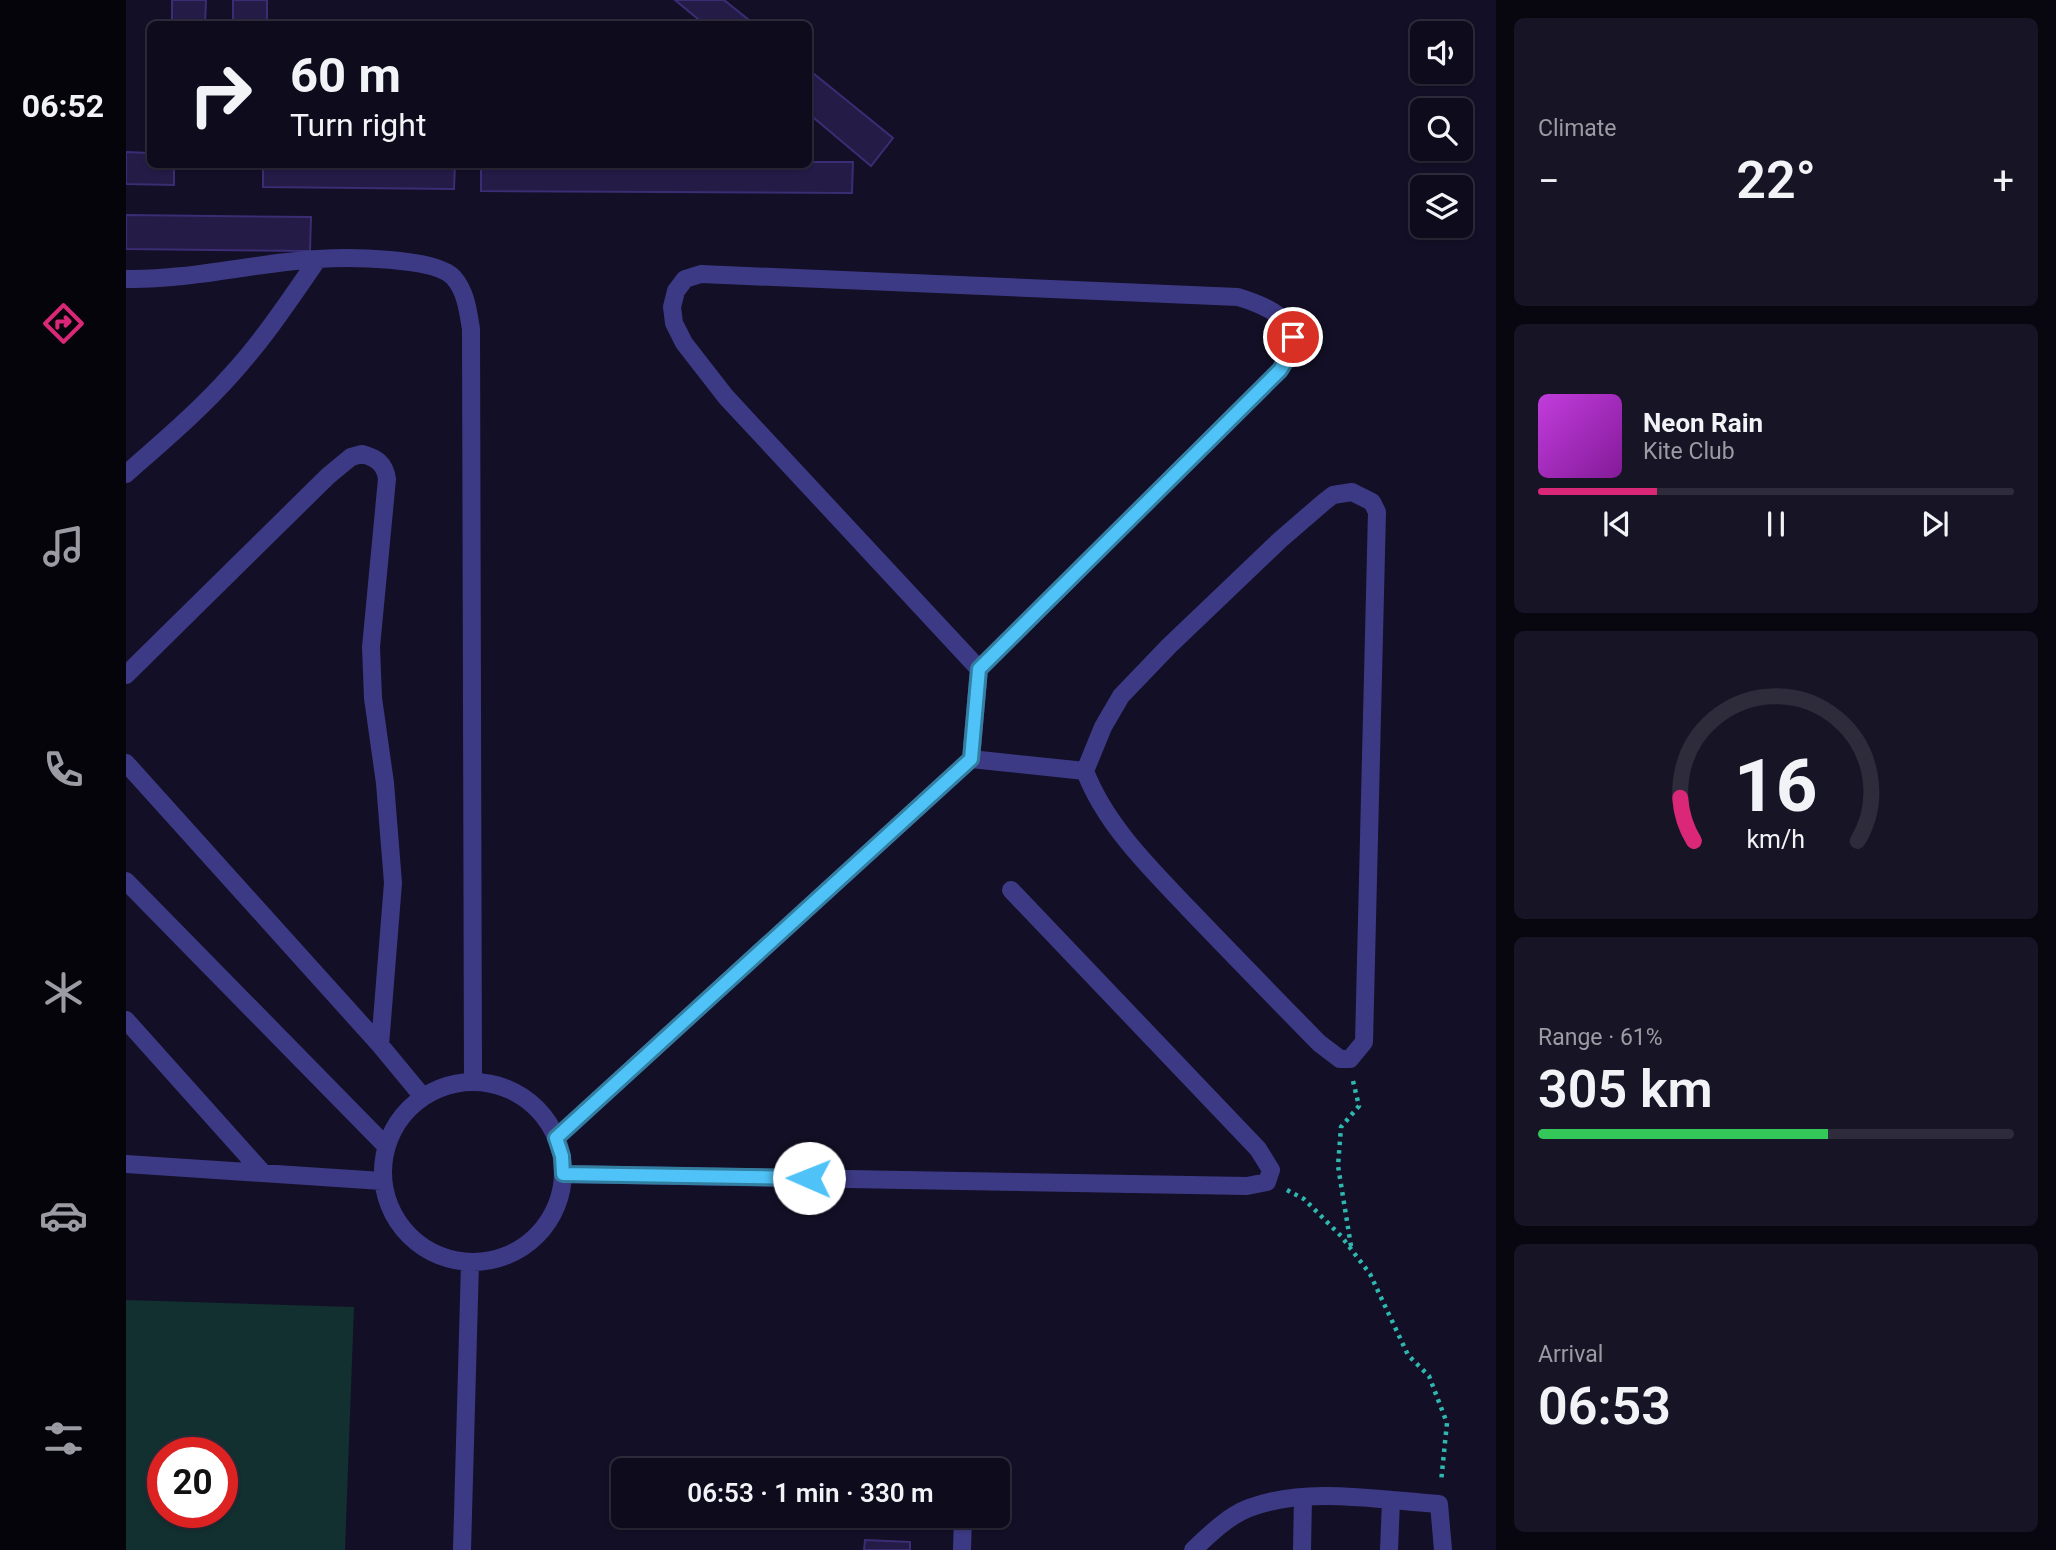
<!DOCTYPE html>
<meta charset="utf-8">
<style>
:root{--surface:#0e0b1c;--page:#171425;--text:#f1f3f6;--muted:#9b9ba3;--line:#2e2b3b;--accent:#db2777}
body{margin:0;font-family:Roboto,sans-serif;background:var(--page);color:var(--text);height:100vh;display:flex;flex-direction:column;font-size:26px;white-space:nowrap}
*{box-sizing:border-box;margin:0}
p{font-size:23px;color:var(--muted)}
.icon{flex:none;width:38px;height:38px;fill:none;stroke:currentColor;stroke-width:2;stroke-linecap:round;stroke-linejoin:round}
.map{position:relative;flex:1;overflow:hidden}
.details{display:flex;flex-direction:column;gap:18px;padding:18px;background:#08060f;width:560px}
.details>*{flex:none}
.banner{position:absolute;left:21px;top:21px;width:665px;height:147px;border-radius:10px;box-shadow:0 2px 5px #0004,0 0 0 2px var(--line);background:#0e0b1c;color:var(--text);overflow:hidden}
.fabs{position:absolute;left:1284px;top:21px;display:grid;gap:14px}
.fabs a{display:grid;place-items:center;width:63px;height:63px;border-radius:10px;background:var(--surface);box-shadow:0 2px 5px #0004,0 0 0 2px var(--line);font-size:35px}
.speed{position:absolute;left:21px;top:1437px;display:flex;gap:14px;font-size:35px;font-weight:700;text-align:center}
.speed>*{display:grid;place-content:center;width:91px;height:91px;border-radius:50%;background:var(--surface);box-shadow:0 2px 5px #0004,0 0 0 2px var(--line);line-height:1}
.speed .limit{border:10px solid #d22;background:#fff;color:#111}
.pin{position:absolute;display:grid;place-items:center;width:60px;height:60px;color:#fff;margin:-30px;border:4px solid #fff;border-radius:50%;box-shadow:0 2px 7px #0007}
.me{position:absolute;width:77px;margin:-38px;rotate:271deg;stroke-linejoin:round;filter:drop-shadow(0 0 5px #0008)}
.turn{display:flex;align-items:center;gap:24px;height:147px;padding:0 28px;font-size:32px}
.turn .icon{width:91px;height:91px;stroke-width:2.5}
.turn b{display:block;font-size:49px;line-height:60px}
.big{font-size:52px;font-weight:600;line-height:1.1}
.details .card{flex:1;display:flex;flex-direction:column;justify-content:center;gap:10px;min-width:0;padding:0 24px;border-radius:10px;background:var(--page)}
.details .dial{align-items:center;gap:0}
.dial svg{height:182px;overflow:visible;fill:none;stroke:var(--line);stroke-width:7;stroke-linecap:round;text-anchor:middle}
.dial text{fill:var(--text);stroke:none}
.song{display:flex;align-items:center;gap:21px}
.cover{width:84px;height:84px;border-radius:10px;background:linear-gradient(135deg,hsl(290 70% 55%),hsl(290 70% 35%))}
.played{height:7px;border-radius:4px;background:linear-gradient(90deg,var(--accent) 25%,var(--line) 25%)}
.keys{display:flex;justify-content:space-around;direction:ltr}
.heat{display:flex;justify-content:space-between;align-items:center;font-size:38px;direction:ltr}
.charge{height:10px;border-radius:5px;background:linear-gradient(90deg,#34c759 61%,var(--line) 0)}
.trip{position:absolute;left:485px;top:1458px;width:399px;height:70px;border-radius:10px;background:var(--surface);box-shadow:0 2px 5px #0004,0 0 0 2px var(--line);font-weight:600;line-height:70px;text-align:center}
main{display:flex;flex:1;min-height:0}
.tabs{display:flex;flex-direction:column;width:126px;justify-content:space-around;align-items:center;background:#06040b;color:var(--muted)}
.tabs .icon{width:49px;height:49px}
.tabs .current{color:var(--accent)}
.tabs b{font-size:32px;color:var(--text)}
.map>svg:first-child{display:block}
.green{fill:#12302f;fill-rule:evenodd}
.building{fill:#241b47;stroke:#3b2d73;stroke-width:2}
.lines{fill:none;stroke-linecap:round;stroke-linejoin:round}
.path{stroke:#2fb8b0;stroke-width:4.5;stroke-dasharray:3.5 5;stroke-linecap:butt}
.service{stroke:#3d3a85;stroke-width:18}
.minor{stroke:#3d3a85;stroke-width:18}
.route-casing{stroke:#337fa1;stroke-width:18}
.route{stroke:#4fc3f7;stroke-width:12}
</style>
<main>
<nav class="tabs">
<b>06:52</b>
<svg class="icon current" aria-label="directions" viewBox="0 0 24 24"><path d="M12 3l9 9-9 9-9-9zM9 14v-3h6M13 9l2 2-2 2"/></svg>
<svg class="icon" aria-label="music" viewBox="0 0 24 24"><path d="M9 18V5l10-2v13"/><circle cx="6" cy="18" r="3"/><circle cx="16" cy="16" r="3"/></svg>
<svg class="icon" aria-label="phone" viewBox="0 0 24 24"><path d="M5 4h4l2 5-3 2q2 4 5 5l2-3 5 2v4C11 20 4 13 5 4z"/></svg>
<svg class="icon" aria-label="climate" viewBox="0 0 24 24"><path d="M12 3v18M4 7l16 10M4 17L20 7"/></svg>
<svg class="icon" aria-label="car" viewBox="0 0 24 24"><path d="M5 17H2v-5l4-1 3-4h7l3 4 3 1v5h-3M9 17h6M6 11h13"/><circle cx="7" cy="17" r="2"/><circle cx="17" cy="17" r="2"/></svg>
<svg class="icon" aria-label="filters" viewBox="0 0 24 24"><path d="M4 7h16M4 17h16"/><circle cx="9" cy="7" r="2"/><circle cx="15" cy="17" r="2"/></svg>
</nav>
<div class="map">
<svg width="1370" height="1550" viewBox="0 0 1370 1550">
<rect width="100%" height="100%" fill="#130f26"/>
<!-- green -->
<path class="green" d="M0,1300L228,1307L219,1550H0ZM37,1452H96V1512H37Z"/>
<!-- building -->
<path class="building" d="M46,0H80L79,24H46Z
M107,0H141V24H107Z
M549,0H598L628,24H578Z
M682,69L767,138L745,166L682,113Z
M0,152L24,153V164H48V185L0,184Z
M682,162H727L726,193L355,191V164H682Z
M137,164H329L328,189L137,187Z
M0,215L185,217L184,251L0,249Z
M739,1540L784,1542V1550H738Z"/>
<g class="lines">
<!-- path -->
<path class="path" d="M1161,1190L1178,1199L1215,1236L1244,1274L1282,1355L1303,1376L1321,1423L1315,1482
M1225,1246L1212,1166L1215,1127L1233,1106L1227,1081"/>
<!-- service -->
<path class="service" d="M0,279C65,280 128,263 192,259C220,257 310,257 328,278C340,292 342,311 345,329L347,1082
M0,474C36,442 73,411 105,375C138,339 165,298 192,259
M1226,492L1246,502L1251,512L1238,1042L1224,1059H1214L1193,1043C1149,998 1105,953 1062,908C1023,867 979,824 959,771L977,727L995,696L1043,646L1154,540L1198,502L1207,495Z
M0,675L202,476L225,457L236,454C251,458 259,464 261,479L245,647L247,698L259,783L267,883L254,1045
M845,759L959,771
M0,763L254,1045L297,1097
M0,881L260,1146
M0,1020L137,1173
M257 1172a90 90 0 1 1 180 0a90 90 0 1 1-180 0Z
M430,1138L845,759L853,669L1154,370C1182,327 1152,309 1112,297L575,274L559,279L550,291L546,307L548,323L558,343L600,397L853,669
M0,1164L256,1181
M437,1174L1121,1186L1141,1182L1145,1170L1132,1149L885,890
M336,1550L344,1263
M836,1550L837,1516
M1176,1550L1177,1497
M1263,1550L1265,1501"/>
<!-- minor -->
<path class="minor" d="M1067,1550C1083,1535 1102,1516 1123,1508C1180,1486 1253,1500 1313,1504L1317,1550"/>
</g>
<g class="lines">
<defs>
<path id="route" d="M683,1178L437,1174L436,1156L430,1138L845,759L853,669L1154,370L1164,354L1167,337"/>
</defs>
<!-- route casing -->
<use href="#route" class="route-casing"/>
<!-- route -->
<use href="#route" class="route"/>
</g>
</svg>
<div class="fabs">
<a><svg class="icon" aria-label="sound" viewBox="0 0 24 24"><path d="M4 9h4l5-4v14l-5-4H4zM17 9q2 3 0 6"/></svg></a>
<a><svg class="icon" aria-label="search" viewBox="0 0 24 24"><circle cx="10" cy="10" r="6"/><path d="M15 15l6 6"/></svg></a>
<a><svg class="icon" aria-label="layers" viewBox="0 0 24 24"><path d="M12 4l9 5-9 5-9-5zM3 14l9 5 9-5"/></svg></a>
</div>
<div class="speed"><div class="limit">20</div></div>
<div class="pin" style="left:1167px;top:337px;background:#d93025"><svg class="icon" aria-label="arrive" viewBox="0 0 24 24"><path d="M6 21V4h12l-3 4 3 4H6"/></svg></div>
<svg class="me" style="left:683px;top:1178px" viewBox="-20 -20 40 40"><circle r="19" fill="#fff"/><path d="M0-13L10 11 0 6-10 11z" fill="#4fc3f7"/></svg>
<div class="trip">06:53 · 1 min · 330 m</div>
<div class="banner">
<div class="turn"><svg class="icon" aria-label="right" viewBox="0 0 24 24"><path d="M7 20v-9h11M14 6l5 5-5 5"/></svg><div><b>60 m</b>Turn right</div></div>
</div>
</div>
<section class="details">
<div class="card"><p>Climate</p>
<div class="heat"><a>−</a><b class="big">22°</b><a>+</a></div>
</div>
<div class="card">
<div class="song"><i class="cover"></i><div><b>Neon Rain</b><p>Kite Club</p></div></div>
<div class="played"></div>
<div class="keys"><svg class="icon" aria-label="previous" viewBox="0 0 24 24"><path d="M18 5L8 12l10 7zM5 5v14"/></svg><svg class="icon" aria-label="pause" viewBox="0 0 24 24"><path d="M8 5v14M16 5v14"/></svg><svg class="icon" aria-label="next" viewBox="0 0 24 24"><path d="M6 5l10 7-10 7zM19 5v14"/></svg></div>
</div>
<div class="card dial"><svg viewBox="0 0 100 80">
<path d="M14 69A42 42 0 1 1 86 69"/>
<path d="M14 69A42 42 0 0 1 8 50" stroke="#db2777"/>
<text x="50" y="56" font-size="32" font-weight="700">16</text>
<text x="50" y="72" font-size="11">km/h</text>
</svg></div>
<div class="card"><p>Range · 61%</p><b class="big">305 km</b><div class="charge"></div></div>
<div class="card"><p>Arrival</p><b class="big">06:53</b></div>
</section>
</main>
